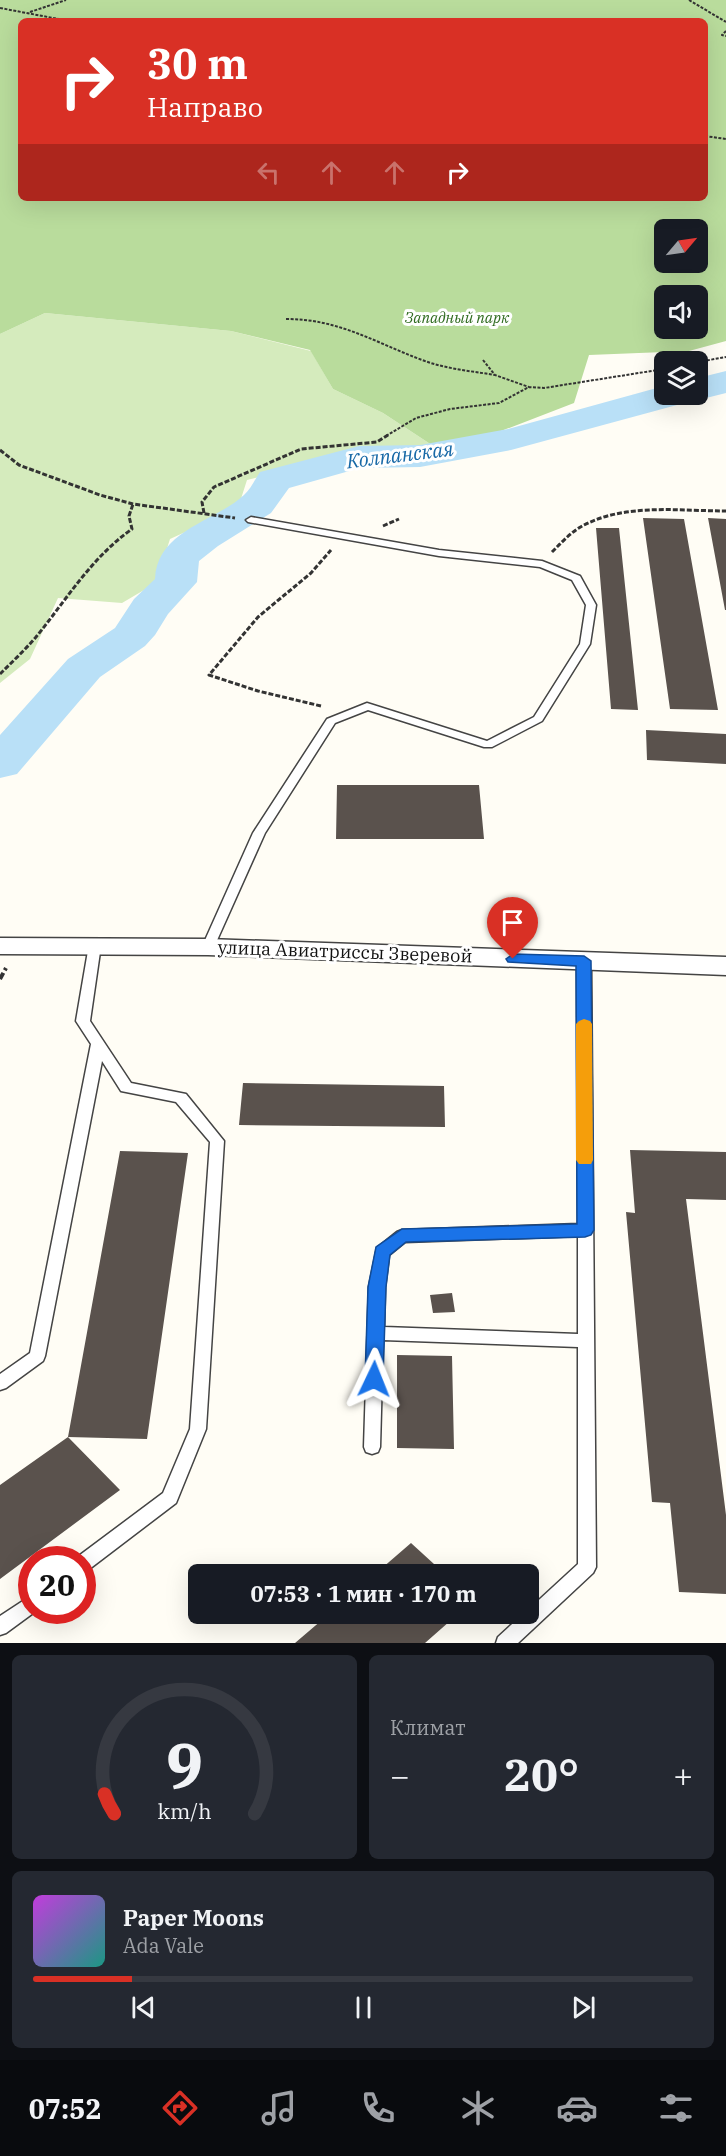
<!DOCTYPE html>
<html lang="ru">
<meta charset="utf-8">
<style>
:root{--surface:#171b24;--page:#242831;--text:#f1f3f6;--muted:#9ea1a6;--line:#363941;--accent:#d93025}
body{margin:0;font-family:"IBM Plex Serif",serif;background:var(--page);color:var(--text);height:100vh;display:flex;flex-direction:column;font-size:22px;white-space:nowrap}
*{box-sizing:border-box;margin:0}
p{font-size:20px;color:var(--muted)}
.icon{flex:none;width:33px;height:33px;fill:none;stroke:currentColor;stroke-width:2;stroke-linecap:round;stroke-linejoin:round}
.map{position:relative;height:1643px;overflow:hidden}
.side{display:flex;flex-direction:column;gap:12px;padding:12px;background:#0d0f14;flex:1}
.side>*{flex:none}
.guide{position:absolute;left:18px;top:18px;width:690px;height:183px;border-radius:9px;box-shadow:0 6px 24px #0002;background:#d93025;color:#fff;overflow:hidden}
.needle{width:39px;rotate:61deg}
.tools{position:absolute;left:654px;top:219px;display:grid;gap:12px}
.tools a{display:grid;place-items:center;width:54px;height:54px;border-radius:9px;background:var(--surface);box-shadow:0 6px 24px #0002;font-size:30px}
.speed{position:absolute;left:18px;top:1546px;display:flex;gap:12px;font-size:30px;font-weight:700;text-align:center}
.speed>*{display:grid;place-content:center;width:78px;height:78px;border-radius:50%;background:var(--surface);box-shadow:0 6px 24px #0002;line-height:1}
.speed .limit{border:9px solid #d22;background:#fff;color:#111}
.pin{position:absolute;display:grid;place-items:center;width:51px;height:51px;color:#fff;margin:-62px -26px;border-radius:50% 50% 50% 0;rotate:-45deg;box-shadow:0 0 6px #0007}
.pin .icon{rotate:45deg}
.me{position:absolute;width:66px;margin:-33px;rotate:2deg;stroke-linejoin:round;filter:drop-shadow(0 0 4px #0008)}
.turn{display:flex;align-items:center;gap:21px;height:126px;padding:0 30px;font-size:27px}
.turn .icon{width:78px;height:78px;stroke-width:2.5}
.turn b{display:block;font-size:42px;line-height:51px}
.lanes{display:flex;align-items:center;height:57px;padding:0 30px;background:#0003;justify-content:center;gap:30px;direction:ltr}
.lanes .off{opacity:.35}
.big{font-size:45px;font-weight:700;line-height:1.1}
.side .tile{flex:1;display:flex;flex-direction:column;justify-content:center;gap:9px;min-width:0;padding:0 21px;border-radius:9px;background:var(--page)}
.side .dial{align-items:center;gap:0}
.dial svg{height:156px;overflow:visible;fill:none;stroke:var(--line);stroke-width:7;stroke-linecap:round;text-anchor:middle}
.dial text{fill:var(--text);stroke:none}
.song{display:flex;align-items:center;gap:18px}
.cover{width:72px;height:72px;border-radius:9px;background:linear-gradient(135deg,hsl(290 70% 55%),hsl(170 70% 35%))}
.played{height:6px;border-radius:3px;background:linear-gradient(90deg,var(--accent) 15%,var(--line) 15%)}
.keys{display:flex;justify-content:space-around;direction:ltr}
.heat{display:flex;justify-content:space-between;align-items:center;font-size:33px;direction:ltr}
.side .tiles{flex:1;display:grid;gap:12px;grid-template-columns:1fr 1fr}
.tile:last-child{grid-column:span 2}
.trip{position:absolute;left:188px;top:1564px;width:351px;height:60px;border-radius:9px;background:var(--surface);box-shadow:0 6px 24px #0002;font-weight:700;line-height:60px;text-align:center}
.menu{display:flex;height:96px;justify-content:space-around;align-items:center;background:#090b0e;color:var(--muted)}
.menu .icon{width:42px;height:42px}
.menu .on{color:var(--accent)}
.menu b{font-size:27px;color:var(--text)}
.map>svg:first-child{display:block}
.green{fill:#d5ebbd}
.forest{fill:#b9dc9c;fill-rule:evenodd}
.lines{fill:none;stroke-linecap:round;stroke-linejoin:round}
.river{fill:#b9e0f7;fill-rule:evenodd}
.building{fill:#5a524d}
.service-casing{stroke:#444;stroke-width:3}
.minor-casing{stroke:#444;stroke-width:3}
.path-far2{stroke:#333;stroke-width:2;stroke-dasharray:3 1.5;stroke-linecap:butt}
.path-far1{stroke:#333;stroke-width:3;stroke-dasharray:5 2;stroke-linecap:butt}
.path{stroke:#333;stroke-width:4;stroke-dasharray:7 3;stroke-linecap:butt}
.service{fill:#fff;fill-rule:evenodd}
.minor{fill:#fff;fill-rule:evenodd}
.route{fill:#1a73e8;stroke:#114b97;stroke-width:1.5}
.slow{fill:#f59e0b}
.labels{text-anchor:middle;stroke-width:6;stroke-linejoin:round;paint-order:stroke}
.far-park-label{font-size:15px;font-style:italic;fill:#2f6b1f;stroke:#fff}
.street-label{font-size:18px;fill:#111;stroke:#fff}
.water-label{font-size:20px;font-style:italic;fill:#1768a6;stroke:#fff}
</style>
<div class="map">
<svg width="726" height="1643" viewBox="0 0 726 1643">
<rect width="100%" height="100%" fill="#fffdf5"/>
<!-- green -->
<path class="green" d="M45,313L231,331L311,351L333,389L383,413L444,453L354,454L247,480L238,508L170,539L156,583L122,603L58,598L30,659L0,683V334Z"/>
<!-- forest -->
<path class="forest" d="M0,0H726V341L689,351L589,355L574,403L444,453L383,413L333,389L310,350L231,331L45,313L0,334ZM21,21H705V198H21ZM664,230H698V262H664ZM664,296H698V328H664Z"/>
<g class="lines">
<!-- river -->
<path class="river" d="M726,371V393L698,400L690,398L688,402L511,450L420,467L360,468L289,488L271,513L218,546L199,561L197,582L168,614L155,635L145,646L100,677L17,774L0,778V735L68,659L115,628L134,599L155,579C157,530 215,522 244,495C251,489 255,479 260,472L359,446L420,445L508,429L664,386V394H698V378Z"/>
</g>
<!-- building -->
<path class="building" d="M643,518L684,519L718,710L670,709Z
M708,518L726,519V610H725Z
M596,528H619L638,710L611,709Z
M646,730L726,734V764L647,760Z
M337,785H479L484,839H336Z
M243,1083L444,1086L445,1127L239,1125Z
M630,1150L726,1152V1200L686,1199L726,1515V1594L679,1592L670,1503L652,1502L626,1212L635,1213Z
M120,1151L188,1153L147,1439L68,1437Z
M452,1293L455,1312L433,1313L430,1295Z
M397,1355L452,1356L454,1449L397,1448Z
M68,1437L120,1490L0,1579V1485Z
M411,1543L446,1575H374Z
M329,1614H458L425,1643H295Z"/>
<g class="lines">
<defs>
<path id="service" d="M251,517L439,550L542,561L580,576L596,605L590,644L542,721L492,747H484L368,710L335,723L265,833L214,947L208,951L202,947L253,833L327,719L367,703L487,741L534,717L580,644L586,605L572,580L540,567L439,556L248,522L246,520Z
M95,941L101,945L90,1021L131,1083L186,1094L224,1141L206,1429L176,1503L88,1570L82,1572V1560H75L76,1558L163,1493L190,1429L210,1142L176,1102L121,1091L102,1061L45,1356L43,1361L6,1388L0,1390V1374L30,1353L91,1044L76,1021L89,945Z
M584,957L591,961L596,1567L593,1573L518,1643H496L498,1637L523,1614H528V1610L578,1564V1347L383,1340L380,1447L378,1452L372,1454L366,1452L364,1447L369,1287L377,1248L397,1232L402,1230L578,1224L577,961ZM578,1236V1334L384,1327L385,1287L389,1255L405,1242Z
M32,1595V1611H36L6,1633L0,1635V1616Z"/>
<path id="minor" d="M0,938L208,939L726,957V975L208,955L0,954Z"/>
</defs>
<!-- service casing -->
<use href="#service" class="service-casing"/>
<!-- minor casing -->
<use href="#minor" class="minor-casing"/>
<!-- path-far2 -->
<path class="path-far2" d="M689,0L726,22
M0,8L69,21
M30,12L66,0
M726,31L722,35L726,36
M705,136L726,139
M286,319C339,319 374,342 422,360C446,369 471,371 495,375
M483,360L495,375L529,387
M698,362L726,357
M386,436L416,418L450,409L499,403L529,387L544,388L664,369"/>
<!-- path-far1 -->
<path class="path-far1" d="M0,450L19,465L100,495L133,504L235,518
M204,513L202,502L214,487L301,449L377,442L388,435
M383,526L399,519
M552,552C562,542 572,531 584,525C627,503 680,511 726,511
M0,674C12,662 25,650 36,637C67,599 91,558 132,529L129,516L133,504
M321,706L258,691L209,675L258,617L311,573L331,550"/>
<!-- path -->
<path class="path" d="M0,979L6,968"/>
<!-- service -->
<use href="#service" class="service"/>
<!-- minor -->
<use href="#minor" class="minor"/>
</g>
<!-- route -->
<path class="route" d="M513,954L584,956L591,961L594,1230L591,1235L585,1237L406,1242L390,1255L386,1287L383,1379L381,1384L374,1386L368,1384L365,1379L368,1287L376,1247L402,1229L577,1224L576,966L508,962L506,959Z"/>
<!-- slow -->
<path class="slow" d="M584,1019L590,1021L592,1024L593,1160L591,1164H579L576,1160V1024L579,1021Z"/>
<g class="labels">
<!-- far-park labels -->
<g class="far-park-label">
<text x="457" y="323">Западный парк</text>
</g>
<!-- street labels -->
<g class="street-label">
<text transform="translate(345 952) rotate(2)" y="6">улица Авиатриссы Зверевой</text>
</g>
<!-- water labels -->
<g class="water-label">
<text transform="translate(400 455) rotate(-7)" y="7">Колпанская</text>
</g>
</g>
</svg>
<div class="tools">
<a><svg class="needle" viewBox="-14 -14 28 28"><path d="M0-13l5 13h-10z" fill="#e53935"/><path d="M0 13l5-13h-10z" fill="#9ea1a6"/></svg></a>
<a><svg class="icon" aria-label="sound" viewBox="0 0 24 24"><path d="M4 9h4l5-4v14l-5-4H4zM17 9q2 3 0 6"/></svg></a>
<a><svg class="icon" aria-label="layers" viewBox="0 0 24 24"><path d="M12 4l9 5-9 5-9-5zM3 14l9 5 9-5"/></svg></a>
</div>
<div class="speed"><div class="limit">20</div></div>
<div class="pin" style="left:513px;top:959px;background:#d93025"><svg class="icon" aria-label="arrive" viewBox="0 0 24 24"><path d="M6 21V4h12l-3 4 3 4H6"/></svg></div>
<svg class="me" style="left:374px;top:1379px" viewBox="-20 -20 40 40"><path d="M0-17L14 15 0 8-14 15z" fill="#1a73e8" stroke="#fff" stroke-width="4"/></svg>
<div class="trip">07:53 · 1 мин · 170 m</div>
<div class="guide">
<div class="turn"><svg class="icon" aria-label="right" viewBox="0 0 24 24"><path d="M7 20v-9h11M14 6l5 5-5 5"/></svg><div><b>30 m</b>Направо</div></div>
<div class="lanes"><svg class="icon off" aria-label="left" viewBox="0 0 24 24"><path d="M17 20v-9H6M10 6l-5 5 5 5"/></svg><svg class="icon off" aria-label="ahead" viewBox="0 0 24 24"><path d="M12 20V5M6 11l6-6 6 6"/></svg><svg class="icon off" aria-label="ahead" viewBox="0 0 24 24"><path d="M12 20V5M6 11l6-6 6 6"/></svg><svg class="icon" aria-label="right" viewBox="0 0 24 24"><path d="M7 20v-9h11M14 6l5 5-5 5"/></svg></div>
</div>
</div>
<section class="side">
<div class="tiles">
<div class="tile dial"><svg viewBox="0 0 100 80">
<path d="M14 69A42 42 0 1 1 86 69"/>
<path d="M14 69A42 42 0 0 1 9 59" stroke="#d93025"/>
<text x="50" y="56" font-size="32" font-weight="700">9</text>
<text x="50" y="72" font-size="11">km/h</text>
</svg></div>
<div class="tile"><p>Климат</p>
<div class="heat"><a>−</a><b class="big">20°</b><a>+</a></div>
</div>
<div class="tile">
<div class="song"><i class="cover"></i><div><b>Paper Moons</b><p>Ada Vale</p></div></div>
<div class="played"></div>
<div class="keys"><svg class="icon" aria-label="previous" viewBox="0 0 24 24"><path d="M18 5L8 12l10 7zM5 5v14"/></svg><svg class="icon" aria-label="pause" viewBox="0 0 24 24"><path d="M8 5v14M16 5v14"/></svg><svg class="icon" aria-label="next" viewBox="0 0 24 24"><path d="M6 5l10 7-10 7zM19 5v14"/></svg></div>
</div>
</div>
</section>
<nav class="menu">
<b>07:52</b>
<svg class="icon on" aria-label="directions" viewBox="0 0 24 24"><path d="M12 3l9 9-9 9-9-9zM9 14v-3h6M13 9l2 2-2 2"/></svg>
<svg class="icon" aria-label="music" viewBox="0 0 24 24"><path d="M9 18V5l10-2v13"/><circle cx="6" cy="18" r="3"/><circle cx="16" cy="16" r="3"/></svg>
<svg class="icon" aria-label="phone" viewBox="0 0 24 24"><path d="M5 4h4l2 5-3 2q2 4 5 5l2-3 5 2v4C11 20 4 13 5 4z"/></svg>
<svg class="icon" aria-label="climate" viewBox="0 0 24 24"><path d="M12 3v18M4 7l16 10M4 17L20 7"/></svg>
<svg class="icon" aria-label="car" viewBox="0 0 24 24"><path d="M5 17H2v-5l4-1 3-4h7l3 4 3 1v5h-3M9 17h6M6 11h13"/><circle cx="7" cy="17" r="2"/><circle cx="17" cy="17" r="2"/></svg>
<svg class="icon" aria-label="filters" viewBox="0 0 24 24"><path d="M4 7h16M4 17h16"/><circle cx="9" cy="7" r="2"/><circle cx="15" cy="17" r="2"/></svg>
</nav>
